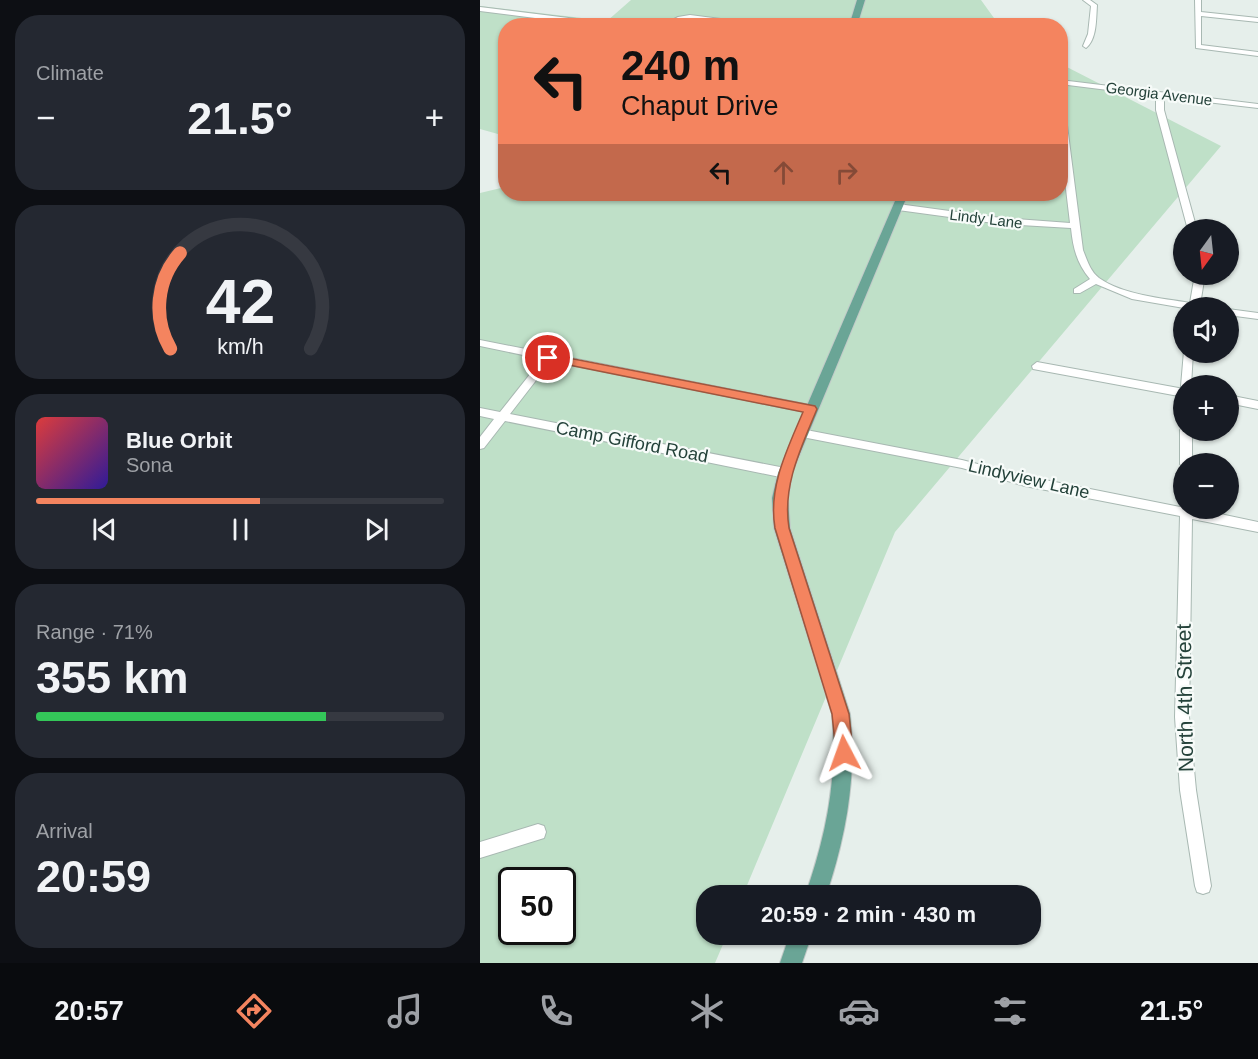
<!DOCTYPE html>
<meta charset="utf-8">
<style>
:root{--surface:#171b24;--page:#242831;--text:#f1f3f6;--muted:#9ea1a6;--line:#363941;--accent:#f4845f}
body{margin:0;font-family:Helvetica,sans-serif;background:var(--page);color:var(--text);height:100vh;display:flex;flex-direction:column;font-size:22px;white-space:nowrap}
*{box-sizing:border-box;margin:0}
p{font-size:20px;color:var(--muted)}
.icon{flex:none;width:33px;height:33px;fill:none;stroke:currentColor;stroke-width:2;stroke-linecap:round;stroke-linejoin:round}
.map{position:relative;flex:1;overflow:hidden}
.sheet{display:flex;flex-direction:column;gap:15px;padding:15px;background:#0d0f14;width:480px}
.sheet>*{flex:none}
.hud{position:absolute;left:18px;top:18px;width:570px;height:183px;border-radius:24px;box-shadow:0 2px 4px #0004;background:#f4845f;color:#111;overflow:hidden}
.needle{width:39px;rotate:195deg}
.tools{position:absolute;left:693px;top:219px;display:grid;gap:12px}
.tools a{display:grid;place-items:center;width:66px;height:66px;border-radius:50%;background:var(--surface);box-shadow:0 2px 4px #0004;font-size:30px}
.speed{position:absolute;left:18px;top:867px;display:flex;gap:12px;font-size:30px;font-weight:700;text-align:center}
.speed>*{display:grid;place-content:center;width:78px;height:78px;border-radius:50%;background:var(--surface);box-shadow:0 2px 4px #0004;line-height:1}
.speed .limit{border:3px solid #111;border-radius:9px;background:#fff;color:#111}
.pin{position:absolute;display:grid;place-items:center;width:51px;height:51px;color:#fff;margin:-26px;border:3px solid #fff;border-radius:50%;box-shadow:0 2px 6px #0007}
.me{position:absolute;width:66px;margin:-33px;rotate:356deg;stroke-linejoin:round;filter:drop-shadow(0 0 4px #0008)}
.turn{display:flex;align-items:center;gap:21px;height:126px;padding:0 24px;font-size:27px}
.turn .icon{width:78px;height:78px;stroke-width:2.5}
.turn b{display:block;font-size:42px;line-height:51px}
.lanes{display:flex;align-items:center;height:57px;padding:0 24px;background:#0003;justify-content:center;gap:30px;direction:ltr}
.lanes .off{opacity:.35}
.big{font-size:45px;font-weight:800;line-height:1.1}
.sheet .card{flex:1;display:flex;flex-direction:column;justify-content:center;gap:9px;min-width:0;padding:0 21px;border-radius:24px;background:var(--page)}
.sheet .dial{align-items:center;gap:0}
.dial svg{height:156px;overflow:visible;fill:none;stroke:var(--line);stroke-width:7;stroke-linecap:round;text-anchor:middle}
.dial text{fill:var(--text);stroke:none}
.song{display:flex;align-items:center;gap:18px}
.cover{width:72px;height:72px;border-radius:9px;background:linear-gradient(135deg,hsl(0 70% 55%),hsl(250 70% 35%))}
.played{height:6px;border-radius:3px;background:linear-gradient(90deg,var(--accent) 55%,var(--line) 55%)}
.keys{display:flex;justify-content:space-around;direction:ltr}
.heat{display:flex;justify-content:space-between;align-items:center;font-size:33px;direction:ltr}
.charge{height:9px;border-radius:4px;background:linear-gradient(90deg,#34c759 71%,var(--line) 0)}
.trip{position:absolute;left:216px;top:885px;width:345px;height:60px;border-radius:24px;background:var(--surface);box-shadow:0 2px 4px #0004;font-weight:800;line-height:60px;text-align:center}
.dock{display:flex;height:96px;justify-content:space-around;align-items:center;background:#090b0e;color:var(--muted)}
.dock .icon{width:42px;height:42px}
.dock .current{color:var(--accent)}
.dock b{font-size:27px;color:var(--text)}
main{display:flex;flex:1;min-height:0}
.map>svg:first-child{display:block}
.green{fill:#bfe0c8;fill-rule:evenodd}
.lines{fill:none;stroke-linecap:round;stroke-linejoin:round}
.minor-casing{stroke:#a8b8b2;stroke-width:2}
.major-casing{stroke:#c2cac8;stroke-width:2}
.minor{fill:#fff;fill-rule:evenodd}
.major{fill:#6aa596;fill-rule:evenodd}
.route{fill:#f4845f;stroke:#9f563e;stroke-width:1.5}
.labels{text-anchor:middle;stroke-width:4.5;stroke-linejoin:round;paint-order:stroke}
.far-street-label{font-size:15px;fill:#24423a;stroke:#f7fbf9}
.street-label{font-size:18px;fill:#24423a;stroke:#f7fbf9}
.near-street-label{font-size:21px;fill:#24423a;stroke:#f7fbf9}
</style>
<main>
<section class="sheet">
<div class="card"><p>Climate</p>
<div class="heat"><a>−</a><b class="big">21.5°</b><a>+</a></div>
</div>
<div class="card dial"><svg viewBox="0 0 100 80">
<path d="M14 69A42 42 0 1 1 86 69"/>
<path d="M14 69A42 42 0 0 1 19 20" stroke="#f4845f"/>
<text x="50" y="56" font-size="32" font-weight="700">42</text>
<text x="50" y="72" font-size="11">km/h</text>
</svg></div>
<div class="card">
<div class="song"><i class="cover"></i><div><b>Blue Orbit</b><p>Sona</p></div></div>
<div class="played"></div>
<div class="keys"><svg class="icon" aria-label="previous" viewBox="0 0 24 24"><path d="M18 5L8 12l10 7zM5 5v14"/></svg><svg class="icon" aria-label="pause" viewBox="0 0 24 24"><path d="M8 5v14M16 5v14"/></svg><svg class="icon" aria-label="next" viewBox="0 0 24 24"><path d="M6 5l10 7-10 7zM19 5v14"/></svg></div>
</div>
<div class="card"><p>Range · 71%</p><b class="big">355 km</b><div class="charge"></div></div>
<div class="card"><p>Arrival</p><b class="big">20:59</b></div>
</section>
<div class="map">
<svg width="778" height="963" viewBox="0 0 778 963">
<rect width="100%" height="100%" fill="#e6efeb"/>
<!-- green -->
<path class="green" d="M151,0H501L519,25L26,26L25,136L0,129V6L127,21Z
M581,64L741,146L415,532L263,895L226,896V934L247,935L235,963H0V193L21,188L25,179L26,194H580ZM32,880H82V932H32Z"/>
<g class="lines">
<defs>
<path id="minor" d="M603,0H610L617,5C616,19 617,39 606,48L603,46L608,34L611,6Z
M715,0H721V12L778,18V22L721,16V45L778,52V56L716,48Z
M0,7L137,24L140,26H117L0,11Z
M210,15L279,24L282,26C257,26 233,19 209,19C199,19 192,26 181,26L198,17Z
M580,80L778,104V108L684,97V110L717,230H708L676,110V96L580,84Z
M580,100L584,102L603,250C607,260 610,271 619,278C643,295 682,298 710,303L715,274H725L720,305L726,308H704L652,299L616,284L600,293H594V289L610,279C597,264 593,248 591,228L521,224L418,210L414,207L418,204L521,218L590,223L580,138Z
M748,309L778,313V319L748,315Z
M0,340L330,405L336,409L330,413L71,361L30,414L305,468L311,473L305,478L25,421L4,448L0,449V437L14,419L0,416V408L20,412L62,359L0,346Z
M704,351V352H713L711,386H704V389L701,386Z
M557,362L704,389V397L553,369L552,366Z
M748,395L778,401V409L748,403Z
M702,427H704V430H712V464H704V468L700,464V430Z
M321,429L482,460L545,476L700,507L704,504V508H712L778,522V532L712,519L709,717L716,790L731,886L729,892L723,894L717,892L715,886L700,790L695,717L700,516L545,486L482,468L317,436L315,433Z
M58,824L64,826L66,832L64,838L0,858V842Z"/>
<path id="major" d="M377,0H385L377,26H369Z
M418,194H428L312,473L308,498L310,528L370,714C377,777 366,836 346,896H325C346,836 358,778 352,714L294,528L292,498L298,473Z
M310,934H332L322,963H300Z"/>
</defs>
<!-- minor casing -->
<use href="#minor" class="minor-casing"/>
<!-- major casing -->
<use href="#major" class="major-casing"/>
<!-- minor -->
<use href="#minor" class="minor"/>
<!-- major -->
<use href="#major" class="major"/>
</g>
<!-- route -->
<path class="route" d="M68,354L335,406L337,409C321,448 302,486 309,528L369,714L373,753L371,759L364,762L358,759L356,753L352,714L295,528C288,487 307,450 323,412L64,360L62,358Z"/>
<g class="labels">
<!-- far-street labels -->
<g class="far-street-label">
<text transform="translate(679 94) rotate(7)" y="5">Georgia Avenue</text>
<text transform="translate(506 219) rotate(7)" y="5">Lindy Lane</text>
</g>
<!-- street labels -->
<g class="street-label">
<text transform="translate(152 442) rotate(11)" y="6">Camp Gifford Road</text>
<text transform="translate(549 479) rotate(13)" y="6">Lindyview Lane</text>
</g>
<!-- near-street labels -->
<g class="near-street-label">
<text transform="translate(705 698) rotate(-91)" y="7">North 4th Street</text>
</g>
</g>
</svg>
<div class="tools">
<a><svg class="needle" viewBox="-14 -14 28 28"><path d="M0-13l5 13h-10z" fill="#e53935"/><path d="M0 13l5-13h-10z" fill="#9ea1a6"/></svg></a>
<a><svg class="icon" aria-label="sound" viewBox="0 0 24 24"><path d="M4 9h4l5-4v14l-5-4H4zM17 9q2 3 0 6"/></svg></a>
<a>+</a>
<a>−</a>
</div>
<div class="speed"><div class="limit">50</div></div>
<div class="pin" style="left:68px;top:358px;background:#d93025"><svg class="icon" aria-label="arrive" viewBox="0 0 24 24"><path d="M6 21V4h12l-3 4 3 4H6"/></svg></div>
<svg class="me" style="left:364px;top:753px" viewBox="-20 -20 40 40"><path d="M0-17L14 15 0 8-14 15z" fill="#f4845f" stroke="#fff" stroke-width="4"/></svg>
<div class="trip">20:59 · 2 min · 430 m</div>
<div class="hud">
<div class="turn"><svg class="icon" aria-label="left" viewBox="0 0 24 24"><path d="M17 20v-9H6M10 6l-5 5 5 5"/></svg><div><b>240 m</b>Chaput Drive</div></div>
<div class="lanes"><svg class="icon" aria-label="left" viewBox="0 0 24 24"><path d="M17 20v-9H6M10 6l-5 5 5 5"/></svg><svg class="icon off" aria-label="ahead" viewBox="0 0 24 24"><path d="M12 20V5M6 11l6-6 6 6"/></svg><svg class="icon off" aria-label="right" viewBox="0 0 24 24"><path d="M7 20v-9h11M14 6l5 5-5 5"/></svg></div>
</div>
</div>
</main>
<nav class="dock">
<b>20:57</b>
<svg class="icon current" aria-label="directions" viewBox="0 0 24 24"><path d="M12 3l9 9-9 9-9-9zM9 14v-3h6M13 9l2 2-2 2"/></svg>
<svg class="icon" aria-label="music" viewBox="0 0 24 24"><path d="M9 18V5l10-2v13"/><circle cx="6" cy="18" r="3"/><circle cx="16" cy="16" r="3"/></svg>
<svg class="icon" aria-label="phone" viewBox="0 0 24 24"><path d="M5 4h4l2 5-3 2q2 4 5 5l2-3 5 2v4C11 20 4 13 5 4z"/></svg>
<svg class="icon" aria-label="climate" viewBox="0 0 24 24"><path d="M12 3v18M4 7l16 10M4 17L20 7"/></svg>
<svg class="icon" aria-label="car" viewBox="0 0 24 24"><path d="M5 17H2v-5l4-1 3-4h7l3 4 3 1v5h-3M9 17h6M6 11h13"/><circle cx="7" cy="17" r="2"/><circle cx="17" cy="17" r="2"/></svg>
<svg class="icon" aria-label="filters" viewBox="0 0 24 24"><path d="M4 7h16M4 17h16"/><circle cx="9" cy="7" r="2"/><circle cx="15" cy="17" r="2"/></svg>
<b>21.5°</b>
</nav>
